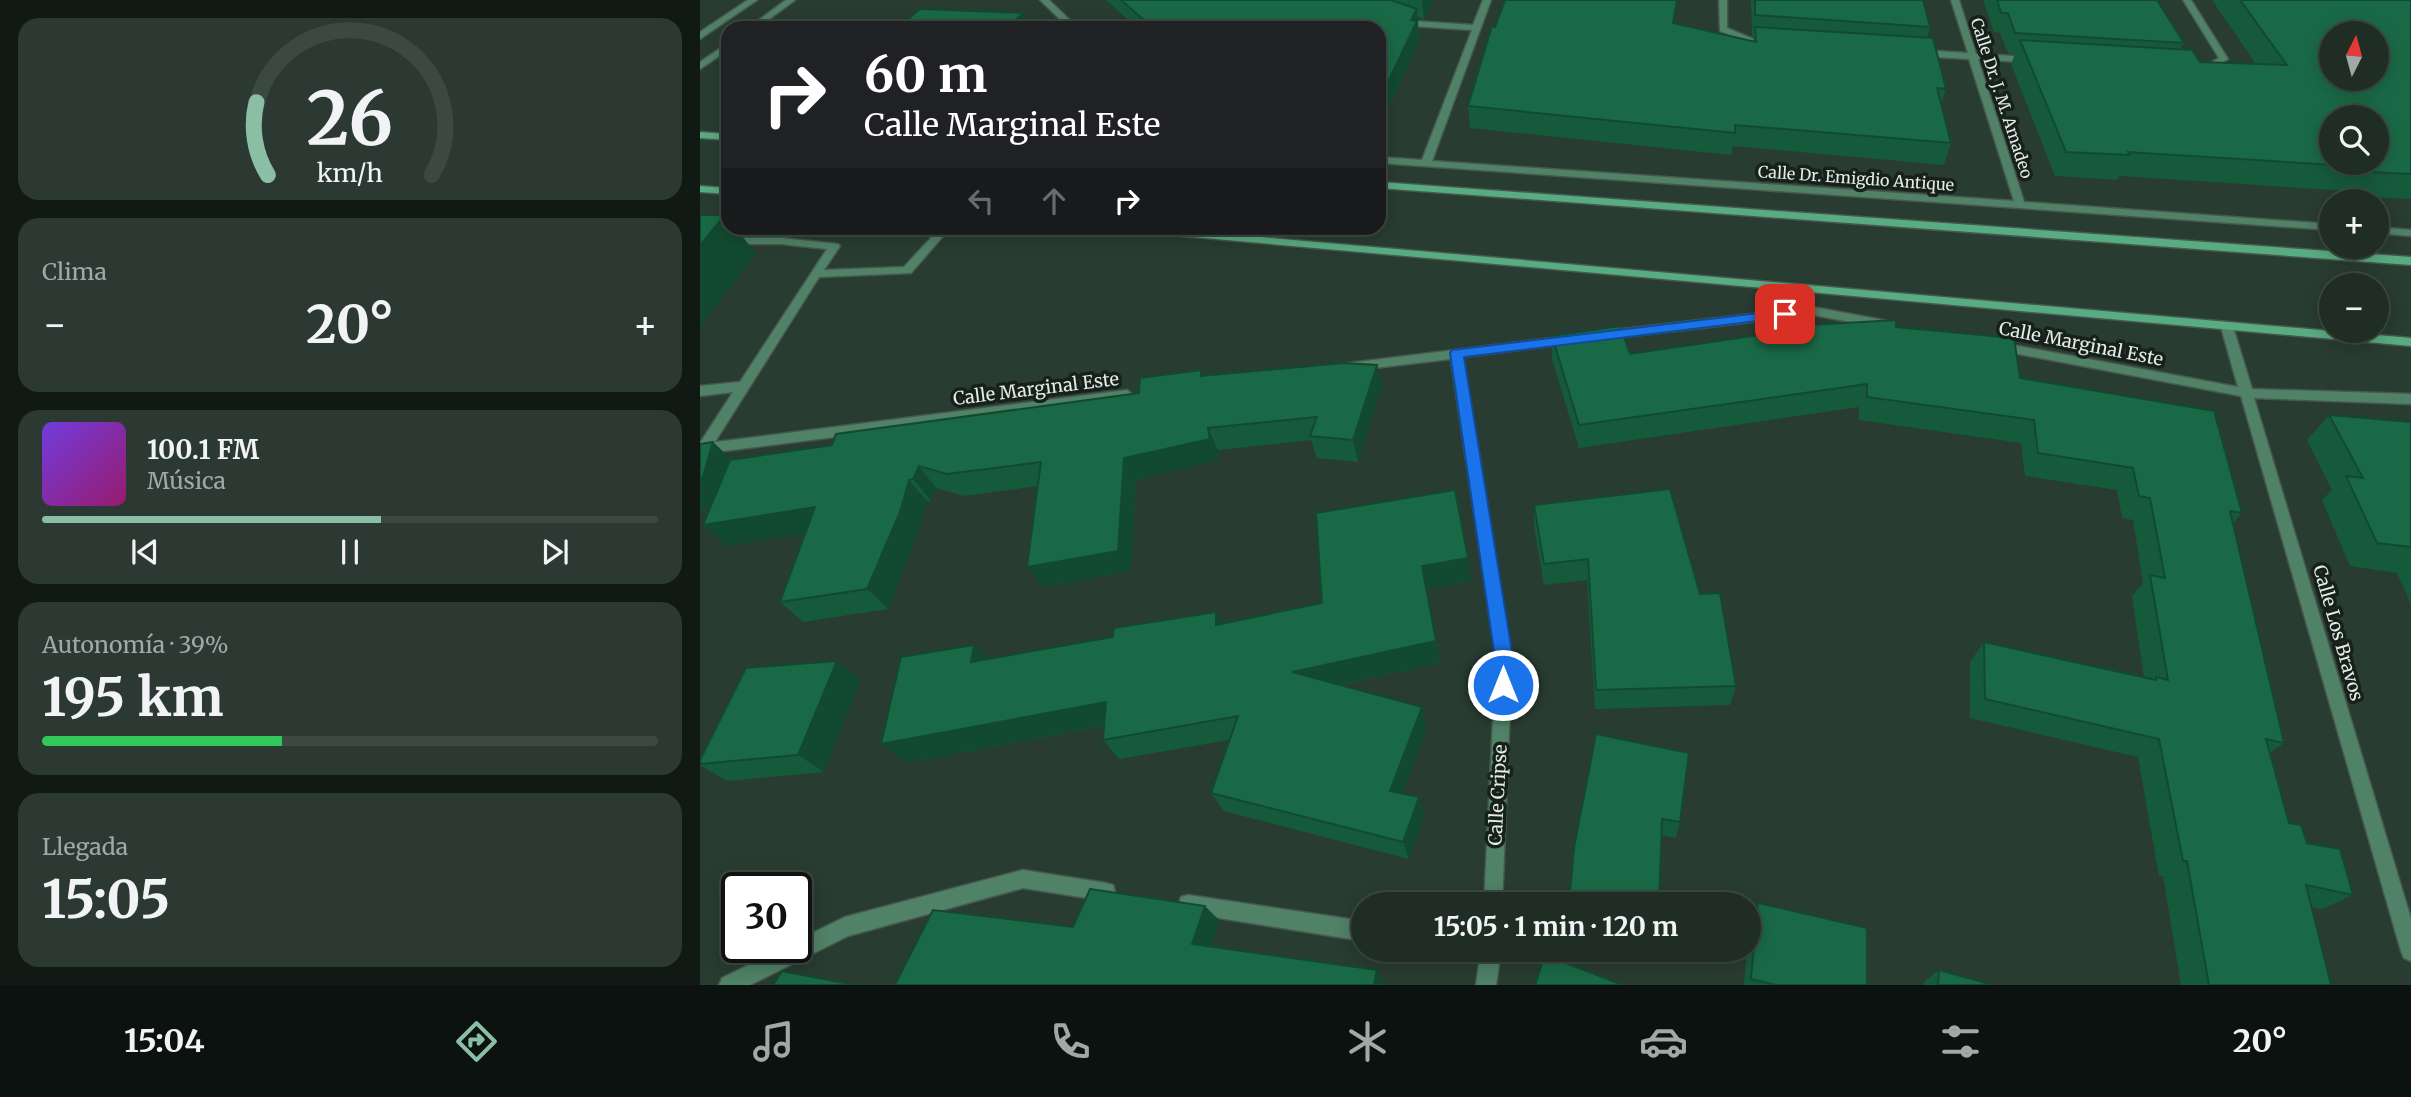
<!DOCTYPE html>
<html lang="es">
<meta charset="utf-8">
<style>
:root{--surface:#1f2d25;--page:#2c3932;--text:#f1f3f6;--muted:#a1a8a7;--line:#3c4942;--accent:#8abfa5}
body{margin:0;font-family:Merriweather,serif;background:var(--page);color:var(--text);height:100vh;display:flex;flex-direction:column;font-size:26px;white-space:nowrap}
*{box-sizing:border-box;margin:0}
p{font-size:23px;color:var(--muted)}
.icon{flex:none;width:38px;height:38px;fill:none;stroke:currentColor;stroke-width:2;stroke-linecap:round;stroke-linejoin:round}
.map{position:relative;flex:1;overflow:hidden}
.side{display:flex;flex-direction:column;gap:18px;padding:18px;background:#111914;width:700px}
.side>*{flex:none}
.banner{position:absolute;left:21px;top:21px;width:665px;height:214px;border-radius:21px;box-shadow:0 4px 18px #0003,0 0 0 2px var(--line);background:#202124;color:#fff;overflow:hidden}
.needle{width:46px;rotate:6deg}
.buttons{position:absolute;left:1619px;top:21px;display:grid;gap:14px}
.buttons a{display:grid;place-items:center;width:70px;height:70px;border-radius:50%;background:var(--surface);box-shadow:0 4px 18px #0003,0 0 0 2px var(--line);font-size:35px}
.speed{position:absolute;left:21px;top:872px;display:flex;gap:14px;font-size:35px;font-weight:700;text-align:center}
.speed>*{display:grid;place-content:center;width:91px;height:91px;border-radius:50%;background:var(--surface);box-shadow:0 4px 18px #0003,0 0 0 2px var(--line);line-height:1}
.speed .limit{border:4px solid #111;border-radius:10px;background:#fff;color:#111}
.pin{position:absolute;display:grid;place-items:center;width:60px;height:60px;color:#fff;margin:-30px;border-radius:14px;box-shadow:0 4px 10px #0006}
.me{position:absolute;width:77px;margin:-38px;rotate:0deg;stroke-linejoin:round;filter:drop-shadow(0 0 5px #0008)}
.turn{display:flex;align-items:center;gap:24px;height:147px;padding:0 28px;font-size:32px}
.turn .icon{width:91px;height:91px;stroke-width:2.5}
.turn b{display:block;font-size:49px;line-height:60px}
.lanes{display:flex;align-items:center;height:66px;padding:0 28px;background:#0003;justify-content:center;gap:35px;direction:ltr}
.lanes .off{opacity:.35}
.big{font-size:52px;font-weight:700;line-height:1.1}
.side .tile{flex:1;display:flex;flex-direction:column;justify-content:center;gap:10px;min-width:0;padding:0 24px;border-radius:21px;background:var(--page)}
.side .dial{align-items:center;gap:0}
.dial svg{height:182px;overflow:visible;fill:none;stroke:var(--line);stroke-width:7;stroke-linecap:round;text-anchor:middle}
.dial text{fill:var(--text);stroke:none}
.song{display:flex;align-items:center;gap:21px}
.cover{width:84px;height:84px;border-radius:10px;background:linear-gradient(135deg,hsl(260 70% 55%),hsl(320 70% 35%))}
.played{height:7px;border-radius:4px;background:linear-gradient(90deg,var(--accent) 55%,var(--line) 55%)}
.keys{display:flex;justify-content:space-around;direction:ltr}
.heat{display:flex;justify-content:space-between;align-items:center;font-size:38px;direction:ltr}
.charge{height:10px;border-radius:5px;background:linear-gradient(90deg,#34c759 39%,var(--line) 0)}
.trip{position:absolute;left:651px;top:892px;width:410px;height:70px;border-radius:35px;background:var(--surface);box-shadow:0 4px 18px #0003,0 0 0 2px var(--line);font-weight:700;line-height:70px;text-align:center}
.tab-bar{display:flex;height:112px;justify-content:space-around;align-items:center;background:#0c120f;color:var(--muted)}
.tab-bar .icon{width:49px;height:49px}
.tab-bar .current{color:var(--accent)}
.tab-bar b{font-size:32px;color:var(--text)}
main{display:flex;flex:1;min-height:0}
.map>svg:first-child{display:block}
.lines{fill:none;stroke-linecap:round;stroke-linejoin:round}
.lane-casing{stroke:#47584e;stroke-width:3}
.street-casing{stroke:#47584e;stroke-width:3}
.secondary-casing{stroke:#47584e;stroke-width:3}
.lane{fill:#508267;fill-rule:evenodd}
.street{fill:#508267;fill-rule:evenodd}
.secondary{fill:#58ac81;fill-rule:evenodd}
.wall{fill:#165a3c}
.shaded-wall{fill:#124a31}
.building{fill:#1a6946;stroke:#124a31;stroke-width:2;fill-rule:evenodd}
.route{fill:#1a73e8;stroke:#114b97;stroke-width:2}
.labels{text-anchor:middle;stroke-width:7;stroke-linejoin:round;paint-order:stroke}
.far-street-label{font-size:16px;fill:#e2ede6;stroke:#18201c}
.street-label{font-size:18px;fill:#e2ede6;stroke:#18201c}
</style>
<main>
<section class="side">
<div class="tile dial"><svg viewBox="0 0 100 80">
<path d="M14 69A42 42 0 1 1 86 69"/>
<path d="M14 69A42 42 0 0 1 9 37" stroke="#8abfa5"/>
<text x="50" y="56" font-size="32" font-weight="700">26</text>
<text x="50" y="72" font-size="11">km/h</text>
</svg></div>
<div class="tile"><p>Clima</p>
<div class="heat"><a>−</a><b class="big">20°</b><a>+</a></div>
</div>
<div class="tile">
<div class="song"><i class="cover"></i><div><b>100.1 FM</b><p>Música</p></div></div>
<div class="played"></div>
<div class="keys"><svg class="icon" aria-label="previous" viewBox="0 0 24 24"><path d="M18 5L8 12l10 7zM5 5v14"/></svg><svg class="icon" aria-label="pause" viewBox="0 0 24 24"><path d="M8 5v14M16 5v14"/></svg><svg class="icon" aria-label="next" viewBox="0 0 24 24"><path d="M6 5l10 7-10 7zM19 5v14"/></svg></div>
</div>
<div class="tile"><p>Autonomía · 39%</p><b class="big">195 km</b><div class="charge"></div></div>
<div class="tile"><p>Llegada</p><b class="big">15:05</b></div>
</section>
<div class="map">
<svg width="1711" height="985" viewBox="0 0 1711 985">
<rect width="100%" height="100%" fill="#293c31"/>
<g class="lines">
<defs>
<path id="lane" d="M240,228H250L211,273L119,277L8,453H0V443L33,392L0,396V386L40,382L127,249L81,244H0V238H81L138,244L140,246L124,270L204,267Z"/>
<path id="street" d="M48,0H57L0,39V32Z
M86,0H95L57,28H48Z
M340,0H349L378,28H369Z
M783,0H791L732,161L1314,201L1269,59L1219,56L1215,53L1219,50L1268,53L1251,0H1259L1276,54L1332,57L1336,60L1332,63L1278,59L1324,202L1631,224V230L679,163V157L722,160L772,30L713,26L696,19L700,16L714,21L773,25Z
M1019,0H1027V28L1058,41L1073,42V46L1053,45L1020,31Z
M1483,0H1491L1528,59L1505,72L1498,70L1519,58Z
M28,43V50L0,69V62Z
M1676,227L1711,230V236L1676,233Z
M1113,307L1188,321L1194,325L1188,329L1113,315L906,339L900,335L906,331Z
M1527,323L1533,327L1552,389L1711,394V404L1554,398L1711,919V961L1704,958L1701,951L1541,396L1297,350L1291,346L1297,342L1538,387L1521,327Z
M869,336L873,337L875,340L873,343L763,357L812,658L802,905H784L796,658L751,359L649,371L643,367L649,363Z
M427,390L433,395L427,400L0,454V444Z
M323,870L406,883L413,885L415,892L413,899L406,901L323,888L148,936L50,985H19L22,978L85,947H96V941L145,917Z
M488,895L663,921V941L488,913L481,911L479,904L481,897Z
M781,950H801L796,985H776Z"/>
<path id="secondary" d="M0,132L28,134V140L0,138Z
M679,182L1711,257V265L679,188Z
M0,186L28,188V194L0,192Z
M421,228H457L1711,338V346L426,231Z"/>
</defs>
<!-- lane casing -->
<use href="#lane" class="lane-casing"/>
<!-- street casing -->
<use href="#street" class="street-casing"/>
<!-- secondary casing -->
<use href="#secondary" class="secondary-casing"/>
<!-- lane -->
<use href="#lane" class="lane"/>
<!-- street -->
<use href="#street" class="street"/>
<!-- secondary -->
<use href="#secondary" class="secondary"/>
</g>
<!-- wall -->
<path class="wall" d="M406,0H734L724,19L718,17L719,41L682,123H679V28H432H437Z
M978,0L974,23L1053,42L1054,36H1052L1051,0H1223L1230,27L1227,38L1246,89L1241,104L1251,143L1244,165L1033,146L1031,155L770,128L768,106L795,27Z
M1283,0H1457L1484,43L1480,49L1500,62L1556,64L1512,0H1711V199L1651,196L1648,191L1419,176L1417,180L1355,176L1311,64L1315,54L1308,53L1300,33L1294,32Z
M1093,326L1196,327L1320,378L1542,513L1533,523L1584,743L1570,753L1589,823L1653,895L1622,909L1611,907L1631,985H1481L1463,876H1459L1438,757L1270,718V662L1284,642L1444,678L1432,596L1443,583L1433,520L1422,518L1417,490L1325,476L1321,443L1159,420V407L879,448L852,359V336L930,354L1091,330Z
M677,365L682,387L658,462L617,458L611,440L518,450L519,460L436,480L431,571L342,587L338,486L264,496L236,488L231,501H227L218,533L188,609L103,622L80,602L105,533L27,546L9,508L13,442L31,460L132,445L439,393L503,376Z
M1629,415L1711,422V604L1697,573L1650,566L1622,500L1632,490L1607,440Z
M834,505L1000,594L1036,686L1030,705L895,709L887,580L844,585L834,526Z
M768,558L771,581L726,589L740,663L640,685L727,727L702,794L724,815L709,859L524,811L511,793L529,740L419,759L403,740L404,726L207,763L181,744L288,659L413,637L516,612L523,624L622,603Z
M160,680L124,772L27,781L0,765V760Z
M896,734L980,822L976,838L961,835Z
M1058,903L1167,985H1044L1047,950H1048L1050,917Z
M1239,970L1293,985H1224V982Z"/>
<!-- shaded-wall -->
<path class="shaded-wall" d="M722,0H734L724,19Z
M977,0H978L971,43L973,23Z
M717,9L719,41L682,123L679,101L711,20Z
M323,13L329,28H308Z
M25,215L28,218V228H36L56,254L0,326V245Z
M677,365L682,387L658,462L653,440Z
M508,428L518,450L519,460L436,480L431,571L342,587L327,567L424,458Z
M13,442L36,464L25,505L0,510V484Z
M219,466L236,488L231,501L213,479Z
M209,480L227,501L218,533L188,609L167,589Z
M115,507L136,528L27,546L3,525Z
M768,558L771,581L726,589L740,663L601,693L592,672L722,566Z
M516,612L528,634L516,625Z
M274,645L295,666L271,662Z
M137,661L160,680L124,772L98,755Z
M406,702L423,722L207,763L181,744Z
M722,707L727,727L697,809L690,791Z
M719,797L724,815L709,859L703,842Z
M505,906L520,921L508,957L492,944Z
M677,970L685,983V985H674Z"/>
<!-- building -->
<path class="building" d="M421,0H691L717,9L711,20L717,21L679,101V28H453Z
M805,0H977L973,23L1056,42L1055,27L1233,38L1246,89L1237,88L1251,143L1035,125V133L768,106L792,26L795,27Z
M1055,0H1223L1230,27L1055,15Z
M1297,0H1457L1484,43L1315,33L1308,13H1301Z
M1540,0H1711V174L1670,172L1666,167L1428,152L1430,155L1366,152L1320,40L1492,50L1500,62L1587,65ZM1631,33H1676V79H1631ZM1631,117H1676V163H1631Z
M220,9L323,13L308,28H198Z
M0,215H25L0,245Z
M1196,320V327L1314,338L1320,378L1514,411L1542,513L1530,511L1584,743L1566,739L1589,823L1601,825L1607,843L1640,849L1653,895L1606,885L1631,985H1509L1487,861H1483L1459,739L1285,699L1284,642L1456,680V677L1468,680L1450,575L1465,578L1450,498L1439,496L1433,468L1338,453L1334,420L1167,397V384L879,425L852,336L920,326L930,354L1094,330L1093,326Z
M644,363L677,365L653,440L610,436L617,417L508,428L510,439L424,458L418,551L327,567L341,462L247,474L219,466L213,479L209,480L200,512L167,589L80,602L115,507L3,525L30,460L132,445L136,434L439,393L440,378L501,370V376Z
M1629,415L1711,422V547L1677,543L1646,476L1663,478Z
M13,442L1,483L0,484V444Z
M970,489L1000,594L1020,593L1036,686L896,690L888,559L844,564L834,505Z
M755,490L768,558L722,566L736,641L592,672L722,707L690,791L719,797L703,842L511,793L538,716L403,740L406,702L181,744L201,657L274,645L271,662L413,637L414,628L516,612V625L622,603L616,513Z
M137,661L98,755L0,764V760L46,668Z
M896,734L989,753L980,822L962,819L959,905H869L874,848Z
M390,889L505,906L492,944L677,970L674,985H195L233,910L373,927Z
M1058,903L1167,928V985H1076L1051,979Z
M845,955L923,985H835Z
M1239,970L1293,985H1238Z
M82,971L154,985H73Z"/>
<!-- route -->
<path class="route" d="M1085,310L1090,311V317L764,357L813,658L809,691L803,694L796,691L793,685L795,658L750,353L752,350Z"/>
<g class="labels">
<!-- far-street labels -->
<g class="far-street-label">
<text transform="translate(1302 98) rotate(72)" y="6">Calle Dr. J. M. Amadeo</text>
<text transform="translate(1156 178) rotate(4)" y="6">Calle Dr. Emigdio Antique</text>
</g>
<!-- street labels -->
<g class="street-label">
<text transform="translate(1381 344) rotate(11)" y="6">Calle Marginal Este</text>
<text transform="translate(336 389) rotate(-7)" y="6">Calle Marginal Este</text>
<text transform="translate(1638 633) rotate(74)" y="6">Calle Los Bravos</text>
<text transform="translate(798 795) rotate(-87)" y="6">Calle Cripse</text>
</g>
</g>
</svg>
<div class="buttons">
<a><svg class="needle" viewBox="-14 -14 28 28"><path d="M0-13l5 13h-10z" fill="#e53935"/><path d="M0 13l5-13h-10z" fill="#a1a8a7"/></svg></a>
<a><svg class="icon" aria-label="search" viewBox="0 0 24 24"><circle cx="10" cy="10" r="6"/><path d="M15 15l6 6"/></svg></a>
<a>+</a>
<a>−</a>
</div>
<div class="speed"><div class="limit">30</div></div>
<div class="pin" style="left:1085px;top:314px;background:#d93025"><svg class="icon" aria-label="arrive" viewBox="0 0 24 24"><path d="M6 21V4h12l-3 4 3 4H6"/></svg></div>
<svg class="me" style="left:803px;top:685px" viewBox="-20 -20 40 40"><circle r="17" fill="#1a73e8" stroke="#fff" stroke-width="3"/><path d="M0-11L8 9 0 5-8 9z" fill="#fff"/></svg>
<div class="trip">15:05 · 1 min · 120 m</div>
<div class="banner">
<div class="turn"><svg class="icon" aria-label="right" viewBox="0 0 24 24"><path d="M7 20v-9h11M14 6l5 5-5 5"/></svg><div><b>60 m</b>Calle Marginal Este</div></div>
<div class="lanes"><svg class="icon off" aria-label="left" viewBox="0 0 24 24"><path d="M17 20v-9H6M10 6l-5 5 5 5"/></svg><svg class="icon off" aria-label="ahead" viewBox="0 0 24 24"><path d="M12 20V5M6 11l6-6 6 6"/></svg><svg class="icon" aria-label="right" viewBox="0 0 24 24"><path d="M7 20v-9h11M14 6l5 5-5 5"/></svg></div>
</div>
</div>
</main>
<nav class="tab-bar">
<b>15:04</b>
<svg class="icon current" aria-label="directions" viewBox="0 0 24 24"><path d="M12 3l9 9-9 9-9-9zM9 14v-3h6M13 9l2 2-2 2"/></svg>
<svg class="icon" aria-label="music" viewBox="0 0 24 24"><path d="M9 18V5l10-2v13"/><circle cx="6" cy="18" r="3"/><circle cx="16" cy="16" r="3"/></svg>
<svg class="icon" aria-label="phone" viewBox="0 0 24 24"><path d="M5 4h4l2 5-3 2q2 4 5 5l2-3 5 2v4C11 20 4 13 5 4z"/></svg>
<svg class="icon" aria-label="climate" viewBox="0 0 24 24"><path d="M12 3v18M4 7l16 10M4 17L20 7"/></svg>
<svg class="icon" aria-label="car" viewBox="0 0 24 24"><path d="M5 17H2v-5l4-1 3-4h7l3 4 3 1v5h-3M9 17h6M6 11h13"/><circle cx="7" cy="17" r="2"/><circle cx="17" cy="17" r="2"/></svg>
<svg class="icon" aria-label="filters" viewBox="0 0 24 24"><path d="M4 7h16M4 17h16"/><circle cx="9" cy="7" r="2"/><circle cx="15" cy="17" r="2"/></svg>
<b>20°</b>
</nav>
